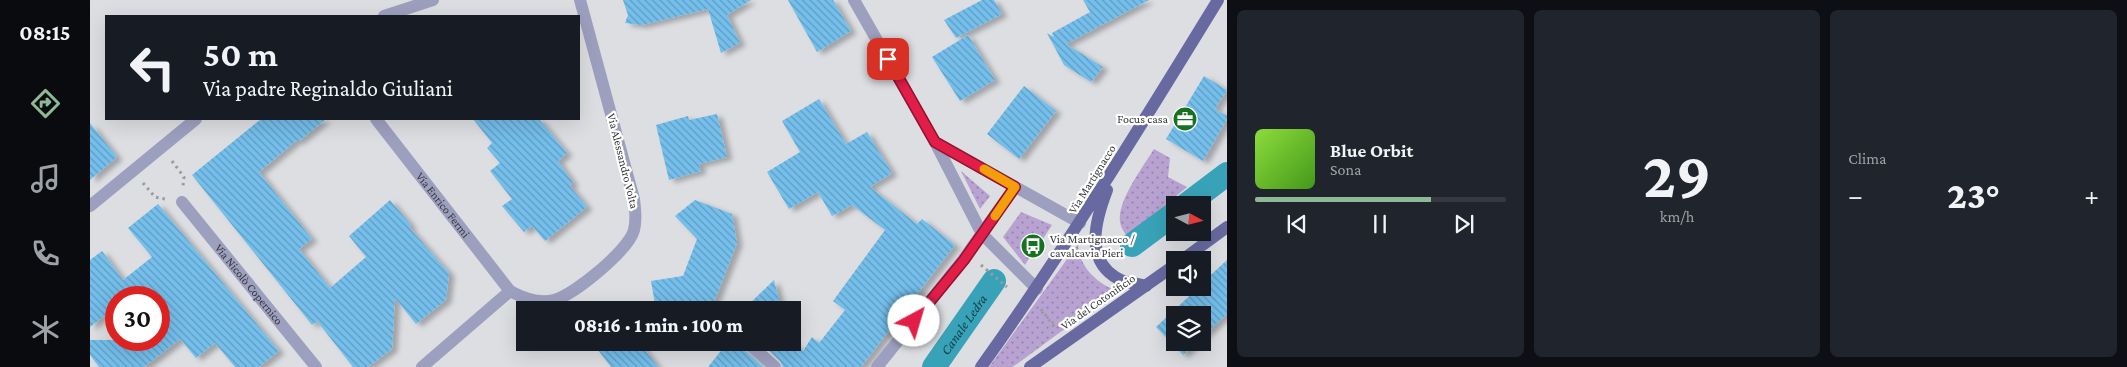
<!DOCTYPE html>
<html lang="it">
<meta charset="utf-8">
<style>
:root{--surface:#171b24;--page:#20242c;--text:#f1f3f6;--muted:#9ea1a6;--line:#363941;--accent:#8eb996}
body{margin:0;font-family:"Crimson Pro",serif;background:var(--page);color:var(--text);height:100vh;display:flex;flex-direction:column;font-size:19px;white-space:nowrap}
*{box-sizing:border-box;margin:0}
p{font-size:16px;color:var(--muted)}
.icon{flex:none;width:28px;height:28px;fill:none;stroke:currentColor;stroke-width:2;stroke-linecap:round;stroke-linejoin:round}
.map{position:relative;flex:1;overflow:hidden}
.side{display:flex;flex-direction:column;gap:10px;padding:10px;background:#0d0f14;width:900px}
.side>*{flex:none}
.guide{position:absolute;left:15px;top:15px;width:475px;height:105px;border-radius:0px;box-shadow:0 5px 20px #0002;background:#171b24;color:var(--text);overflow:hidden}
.needle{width:32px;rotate:97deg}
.tools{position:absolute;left:1076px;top:196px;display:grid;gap:10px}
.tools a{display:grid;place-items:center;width:45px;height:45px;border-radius:0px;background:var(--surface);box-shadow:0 5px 20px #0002;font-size:25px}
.speed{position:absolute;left:15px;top:286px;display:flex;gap:10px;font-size:25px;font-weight:700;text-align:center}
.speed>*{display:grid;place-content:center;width:65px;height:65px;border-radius:50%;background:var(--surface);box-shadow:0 5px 20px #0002;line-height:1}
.speed .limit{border:8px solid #d22;background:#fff;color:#111}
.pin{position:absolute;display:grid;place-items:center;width:42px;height:42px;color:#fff;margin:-21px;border-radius:10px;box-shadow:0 2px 8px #0006}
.me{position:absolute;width:55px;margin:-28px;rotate:39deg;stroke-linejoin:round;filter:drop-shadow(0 0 4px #0008)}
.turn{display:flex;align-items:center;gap:18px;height:105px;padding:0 15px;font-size:22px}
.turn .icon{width:65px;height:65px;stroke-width:2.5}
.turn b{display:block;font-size:35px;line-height:42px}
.big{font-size:38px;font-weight:800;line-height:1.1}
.side .widget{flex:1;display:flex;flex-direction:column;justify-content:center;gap:8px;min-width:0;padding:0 18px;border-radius:8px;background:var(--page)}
.side .dial{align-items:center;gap:0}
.dial b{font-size:65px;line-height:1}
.song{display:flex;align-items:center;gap:15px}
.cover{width:60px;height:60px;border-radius:8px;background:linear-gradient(135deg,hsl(90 70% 55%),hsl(100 70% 35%))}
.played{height:5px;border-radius:2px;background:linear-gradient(90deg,var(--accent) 70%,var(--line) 70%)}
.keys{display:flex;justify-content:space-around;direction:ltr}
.heat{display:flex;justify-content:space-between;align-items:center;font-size:28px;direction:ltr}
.side .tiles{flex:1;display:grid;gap:10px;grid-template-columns:repeat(3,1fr)}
.trip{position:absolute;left:426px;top:301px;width:285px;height:50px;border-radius:0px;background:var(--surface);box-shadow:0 5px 20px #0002;font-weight:800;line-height:50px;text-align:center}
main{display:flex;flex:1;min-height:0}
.dock{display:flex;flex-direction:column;width:90px;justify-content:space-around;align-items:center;background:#090b0e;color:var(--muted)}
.dock .icon{width:35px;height:35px}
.dock .current{color:var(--accent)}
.dock b{font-size:22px;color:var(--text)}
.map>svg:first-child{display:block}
.grass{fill:url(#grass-dots)}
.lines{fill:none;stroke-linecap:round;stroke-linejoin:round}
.canal{stroke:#38a3b8;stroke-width:24}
.building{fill:url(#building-back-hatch);filter:url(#shadow)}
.path{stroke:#999b9e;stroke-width:3;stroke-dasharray:2.5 4;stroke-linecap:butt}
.minor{stroke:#9d9fbe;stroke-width:12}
.major{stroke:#6869a0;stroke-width:12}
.route-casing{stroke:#92132f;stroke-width:12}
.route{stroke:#e11d48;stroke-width:9}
.slow{stroke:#f59e0b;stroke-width:9}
.labels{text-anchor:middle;stroke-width:4.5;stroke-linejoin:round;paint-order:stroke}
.poi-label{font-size:12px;fill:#393a3c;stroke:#fff;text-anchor:end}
.street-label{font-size:12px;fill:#393a3c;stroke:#fff}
.water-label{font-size:14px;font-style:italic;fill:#16444e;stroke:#fff}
</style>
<main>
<nav class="dock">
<b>08:15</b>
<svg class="icon current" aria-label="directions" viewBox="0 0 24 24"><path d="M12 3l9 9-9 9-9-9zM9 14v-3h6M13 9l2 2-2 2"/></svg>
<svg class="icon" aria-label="music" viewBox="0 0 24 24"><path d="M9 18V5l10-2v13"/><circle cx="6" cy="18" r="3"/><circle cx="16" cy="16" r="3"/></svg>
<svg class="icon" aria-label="phone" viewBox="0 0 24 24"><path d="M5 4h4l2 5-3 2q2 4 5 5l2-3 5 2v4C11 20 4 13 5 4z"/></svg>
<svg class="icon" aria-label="climate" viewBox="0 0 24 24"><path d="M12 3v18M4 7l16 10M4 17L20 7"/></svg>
</nav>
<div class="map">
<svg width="1137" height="367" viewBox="0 0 1137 367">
<defs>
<pattern id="grass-dots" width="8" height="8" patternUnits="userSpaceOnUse" patternTransform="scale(1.25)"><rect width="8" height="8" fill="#b7a2d1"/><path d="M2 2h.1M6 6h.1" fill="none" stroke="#9685ab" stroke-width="1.8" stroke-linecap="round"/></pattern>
<pattern id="building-back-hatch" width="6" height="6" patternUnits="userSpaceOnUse" patternTransform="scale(1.25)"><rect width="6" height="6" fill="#74bfec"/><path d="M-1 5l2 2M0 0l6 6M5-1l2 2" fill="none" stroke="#609cc0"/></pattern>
<filter id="shadow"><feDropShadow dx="5.5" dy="3" stdDeviation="2.5" flood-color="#0004"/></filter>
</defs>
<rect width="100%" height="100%" fill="#dcdee2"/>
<!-- grass -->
<path class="grass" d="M1064,149L1080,158L1078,177L1097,187L1037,236C1034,232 1031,228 1030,222C1027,201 1053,167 1064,149Z
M871,171L900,196L890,209Z
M931,212L962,225L951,242L942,237L934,249L941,255L935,265L913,237Z
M988,244C989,268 1008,284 1029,292L969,333L927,364L922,367H899Z"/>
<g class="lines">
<!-- canal -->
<g class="canal">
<path d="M1096,205L1137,174"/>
<path d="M1042,245L1085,213"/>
<path id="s1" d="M844,367L904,281"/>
</g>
</g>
<!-- building -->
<path class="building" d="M533,0H661L637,15L650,43L631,53L618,9L552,25L535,23L538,15Z
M698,0H743L761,31L727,52Z
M892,0H904L912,14L866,38L854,20Z
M993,0H1059L976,44L1013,67L1001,82L974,65L957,33L964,37L962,33L1000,12Z
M878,35L905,80L870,101L842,57Z
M1114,76L1137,90L1125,109L1137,116V119L1113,161L1076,139Z
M934,86L966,111L929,159L897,134Z
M729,99L756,144L777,132L802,173L780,187L827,224L832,219L865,245L771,367H693L690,361L670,342H702L713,351L722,337L729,343L755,310L743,301L795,230L762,205L742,216L728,192L699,209L677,172L710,152L692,121Z
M627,114L637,157L609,164L611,171L579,180L566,125L598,116L599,120Z
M171,119H236L208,142L207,140L169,172L222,239L209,249L240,288L276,257L259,236L300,200L321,225L319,227L359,273L356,300L326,324L305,298L302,349L278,367H263L227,321L222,325L102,175Z
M383,119H449L477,153L468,161L483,183L480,186L497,207L455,241L442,226L434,232L412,206L422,199L400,171L410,163L397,148L402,143Z
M0,123L27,157L0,180Z
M605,200L642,214L647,243L621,310H581L565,304L561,281L593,276L607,239L585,216Z
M68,204L189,351L169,367H145L125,343L106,358L90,339L54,367H9L0,355V340H69V298H61L53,286L44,293L47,298H26V307L0,327V260L12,251L33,280L62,257L38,228Z
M1137,260V314L1112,337V315H1085V342H1107L1093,355L1066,327L1108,288H1112V283Z
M684,280L689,300L679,310H653Z
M502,342H554L551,345L568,367H521Z
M638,342H649L652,348L673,367H618Z"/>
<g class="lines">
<!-- path -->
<path class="path" d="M82,161L94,177L93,186
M53,183L65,197L75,199
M891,265L917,287
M951,309L965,328"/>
<!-- minor -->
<g class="minor">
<path d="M764,0L845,142L892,234L947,289"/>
<path d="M294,16L343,0"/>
<path id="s2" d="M286,119L420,291C433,298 449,304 464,300C484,295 539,250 544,230C547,219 545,209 544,199L490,0"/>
<path d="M845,142L990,223"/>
<path id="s3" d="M92,202L226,367"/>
<path d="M0,206L106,119"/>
<path d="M657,342L685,367"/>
<path d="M332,367L420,291"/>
<path d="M787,367L873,260L925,187"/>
</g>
<!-- major -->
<path class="major" d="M1017,190C1005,221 993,264 1033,281C1040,283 1049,284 1056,286
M1092,260L1137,227
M891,367C976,248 1052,124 1128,0
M940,367L1085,265"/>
</g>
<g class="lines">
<defs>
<path id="route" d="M798,59L845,142L925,187L874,260L824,321"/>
</defs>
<!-- route casing -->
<use href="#route" class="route-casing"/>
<!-- route -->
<use href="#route" class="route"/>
<!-- slow -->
<path class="slow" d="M894,169L925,187L905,216"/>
</g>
<!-- icons -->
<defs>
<symbol id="office-disc" viewBox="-11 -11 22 22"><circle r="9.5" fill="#167220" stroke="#fff"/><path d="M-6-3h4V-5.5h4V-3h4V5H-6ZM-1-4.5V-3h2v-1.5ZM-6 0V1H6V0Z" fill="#fff"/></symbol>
<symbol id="bus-disc" viewBox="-11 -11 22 22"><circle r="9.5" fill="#167220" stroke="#fff"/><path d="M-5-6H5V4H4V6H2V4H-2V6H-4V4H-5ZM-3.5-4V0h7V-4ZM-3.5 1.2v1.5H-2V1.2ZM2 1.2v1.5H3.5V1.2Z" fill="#fff"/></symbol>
</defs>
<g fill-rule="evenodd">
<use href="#office-disc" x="1081" y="105" width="28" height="28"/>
<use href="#bus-disc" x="929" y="232" width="28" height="28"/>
</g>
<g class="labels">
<!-- poi labels -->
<g class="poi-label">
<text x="1078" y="123">Focus casa</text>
<text x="960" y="243" text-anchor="start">Via Martignacco /<tspan x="960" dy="14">cavalcavia Pieri</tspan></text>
</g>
<!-- street labels -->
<g class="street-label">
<text transform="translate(533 161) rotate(76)" y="4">Via Alessandro Volta</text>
<text transform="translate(1002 179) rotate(-58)" y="4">Via Martignacco</text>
<text dy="4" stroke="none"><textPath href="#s2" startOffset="109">Via Enrico Fermi</textPath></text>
<text dy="4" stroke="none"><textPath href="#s3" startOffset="106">Via Nicolò Copernico</textPath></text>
<text transform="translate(1008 302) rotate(-35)" y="4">Via del Cotonificio</text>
</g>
<!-- water labels -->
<g class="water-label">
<text dy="5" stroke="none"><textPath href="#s1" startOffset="52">Canale Ledra</textPath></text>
</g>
</g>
</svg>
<div class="tools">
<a><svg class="needle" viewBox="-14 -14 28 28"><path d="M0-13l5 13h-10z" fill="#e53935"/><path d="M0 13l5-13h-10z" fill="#9ea1a6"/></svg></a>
<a><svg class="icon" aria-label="sound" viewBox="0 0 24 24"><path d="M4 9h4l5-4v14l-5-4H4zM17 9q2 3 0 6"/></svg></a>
<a><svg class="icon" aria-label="layers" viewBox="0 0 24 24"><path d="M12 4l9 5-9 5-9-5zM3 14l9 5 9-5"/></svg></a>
</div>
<div class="speed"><div class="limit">30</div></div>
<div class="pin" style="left:798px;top:59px;background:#d93025"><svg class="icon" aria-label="arrive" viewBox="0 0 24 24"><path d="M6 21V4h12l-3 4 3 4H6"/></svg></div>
<svg class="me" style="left:824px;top:321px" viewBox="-20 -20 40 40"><circle r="19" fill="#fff"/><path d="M0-13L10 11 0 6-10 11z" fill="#e11d48"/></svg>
<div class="trip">08:16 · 1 min · 100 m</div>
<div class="guide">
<div class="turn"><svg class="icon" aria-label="left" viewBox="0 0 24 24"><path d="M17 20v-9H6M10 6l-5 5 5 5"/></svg><div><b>50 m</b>Via padre Reginaldo Giuliani</div></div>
</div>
</div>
<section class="side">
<div class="tiles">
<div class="widget">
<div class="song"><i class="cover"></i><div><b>Blue Orbit</b><p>Sona</p></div></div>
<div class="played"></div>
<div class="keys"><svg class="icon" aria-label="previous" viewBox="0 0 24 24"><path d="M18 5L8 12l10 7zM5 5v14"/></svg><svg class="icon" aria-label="pause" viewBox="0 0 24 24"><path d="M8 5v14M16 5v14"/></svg><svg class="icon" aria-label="next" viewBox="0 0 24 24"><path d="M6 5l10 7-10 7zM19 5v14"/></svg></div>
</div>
<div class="widget dial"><b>29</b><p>km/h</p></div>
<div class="widget"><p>Clima</p>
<div class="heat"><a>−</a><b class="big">23°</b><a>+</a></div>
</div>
</div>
</section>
</main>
